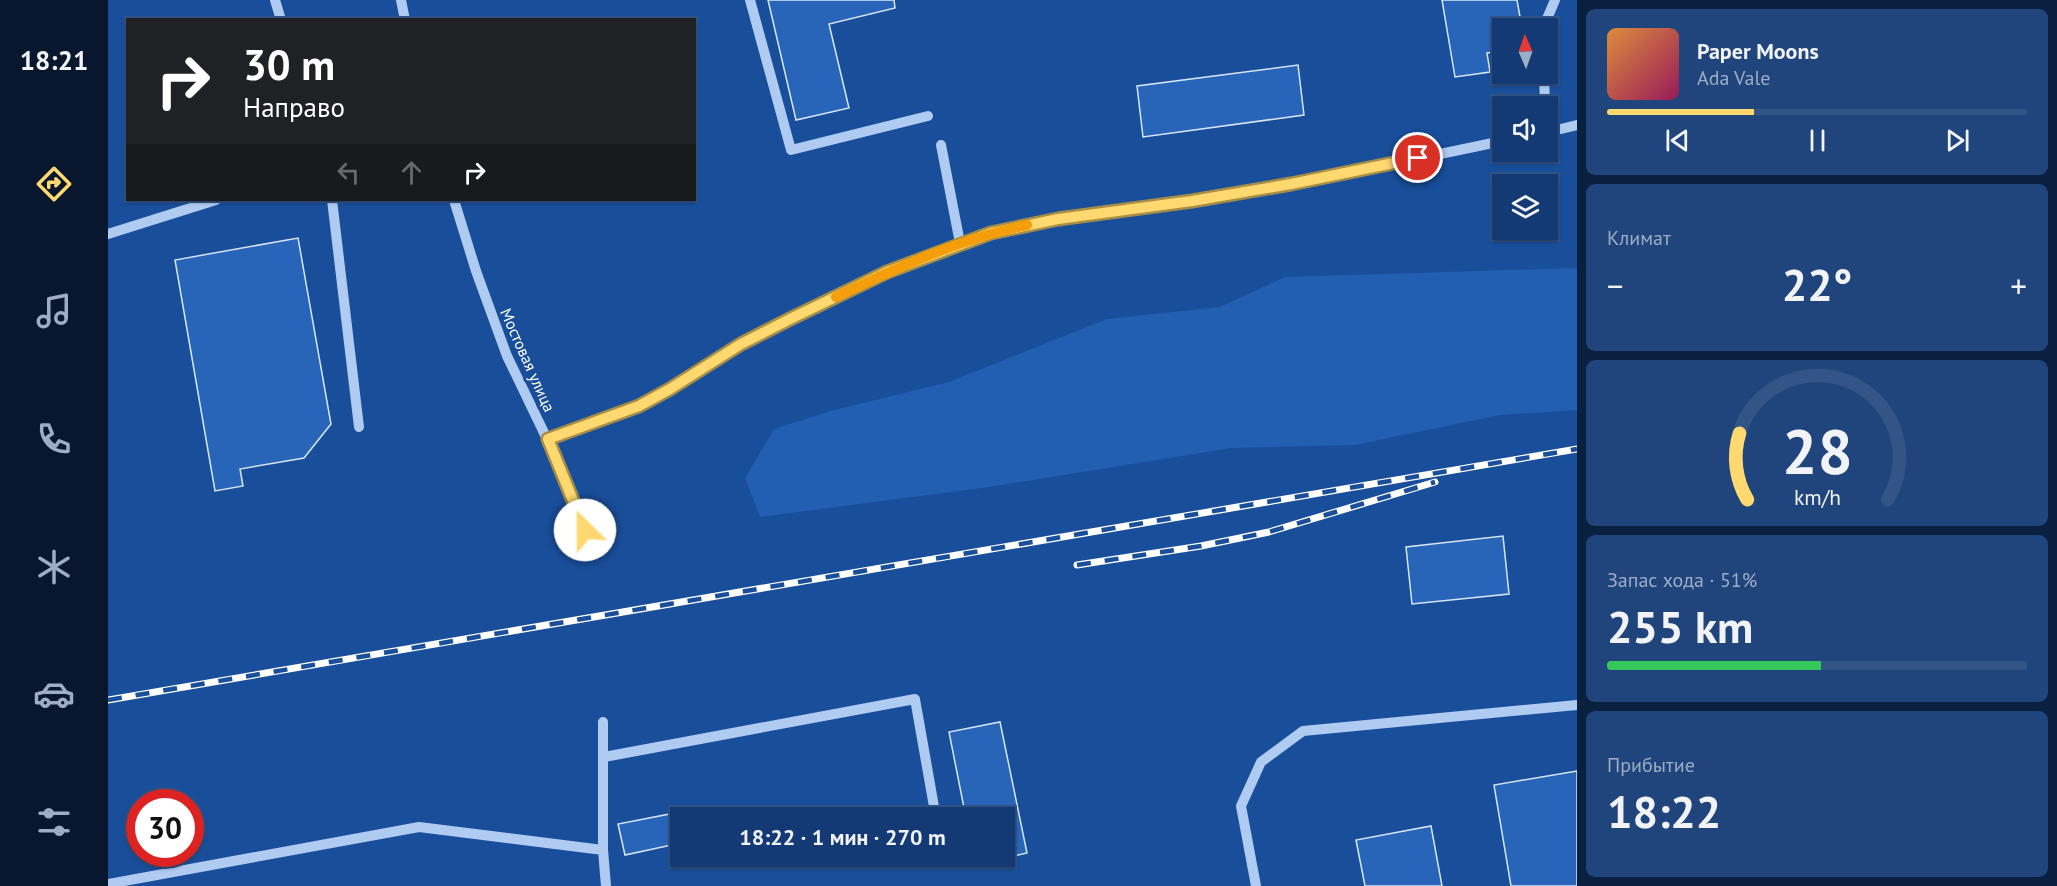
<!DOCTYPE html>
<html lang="ru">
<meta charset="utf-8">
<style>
:root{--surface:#133a74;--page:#20457c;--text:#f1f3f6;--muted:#9dadc5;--line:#325486;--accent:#ffd96f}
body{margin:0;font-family:"PT Sans",sans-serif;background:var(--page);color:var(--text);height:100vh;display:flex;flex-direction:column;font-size:22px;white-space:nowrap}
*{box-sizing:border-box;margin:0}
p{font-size:20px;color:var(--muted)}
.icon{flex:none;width:33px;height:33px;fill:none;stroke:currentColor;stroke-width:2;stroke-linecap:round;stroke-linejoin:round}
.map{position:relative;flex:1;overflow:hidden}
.panel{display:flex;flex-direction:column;gap:9px;padding:9px;background:#0a2040;width:480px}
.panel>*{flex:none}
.hud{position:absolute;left:18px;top:18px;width:570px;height:183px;border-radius:0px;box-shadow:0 2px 4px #0004,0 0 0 2px var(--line);background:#202124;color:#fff;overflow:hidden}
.needle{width:39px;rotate:358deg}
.tools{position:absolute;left:1384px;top:18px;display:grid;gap:12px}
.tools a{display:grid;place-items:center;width:66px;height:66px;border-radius:0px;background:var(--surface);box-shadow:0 2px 4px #0004,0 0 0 2px var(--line);font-size:30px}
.speed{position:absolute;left:18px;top:789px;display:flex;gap:12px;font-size:30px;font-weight:700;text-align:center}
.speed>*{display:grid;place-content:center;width:78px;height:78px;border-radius:50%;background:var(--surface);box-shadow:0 2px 4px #0004,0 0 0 2px var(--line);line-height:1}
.speed .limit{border:9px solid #d22;background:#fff;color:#111}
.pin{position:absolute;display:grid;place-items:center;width:51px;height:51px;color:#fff;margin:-26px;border:3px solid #fff;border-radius:50%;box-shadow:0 2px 6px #0007}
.me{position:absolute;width:66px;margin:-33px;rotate:337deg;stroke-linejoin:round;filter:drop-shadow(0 0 4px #0008)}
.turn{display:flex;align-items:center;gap:21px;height:126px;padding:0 18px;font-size:27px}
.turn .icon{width:78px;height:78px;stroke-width:2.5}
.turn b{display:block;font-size:42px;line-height:51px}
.lanes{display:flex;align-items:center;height:57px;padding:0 18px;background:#0003;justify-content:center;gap:30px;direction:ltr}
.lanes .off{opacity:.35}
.big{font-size:45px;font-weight:700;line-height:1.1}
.panel .widget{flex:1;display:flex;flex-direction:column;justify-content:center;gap:9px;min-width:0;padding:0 21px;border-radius:9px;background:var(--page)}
.panel .dial{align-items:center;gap:0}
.dial svg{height:156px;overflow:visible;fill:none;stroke:var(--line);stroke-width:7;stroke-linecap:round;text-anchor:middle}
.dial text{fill:var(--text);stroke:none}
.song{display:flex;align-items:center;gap:18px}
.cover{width:72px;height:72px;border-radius:9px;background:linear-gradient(135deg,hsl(30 70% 55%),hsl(330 70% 35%))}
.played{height:6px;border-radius:3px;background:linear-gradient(90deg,var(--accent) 35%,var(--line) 35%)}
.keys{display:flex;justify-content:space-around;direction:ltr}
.heat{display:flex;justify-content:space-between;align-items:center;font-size:33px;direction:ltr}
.charge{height:9px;border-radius:4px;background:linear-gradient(90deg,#34c759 51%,var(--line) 0)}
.trip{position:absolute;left:562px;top:807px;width:345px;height:60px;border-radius:0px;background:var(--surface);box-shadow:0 2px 4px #0004,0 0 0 2px var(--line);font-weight:700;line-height:60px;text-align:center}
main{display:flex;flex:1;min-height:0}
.tabs{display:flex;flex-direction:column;width:108px;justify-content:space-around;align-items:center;background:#08172e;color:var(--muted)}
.tabs .icon{width:42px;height:42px}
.tabs .active{color:var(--accent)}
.tabs b{font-size:27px;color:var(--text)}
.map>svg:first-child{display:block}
.green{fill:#225fb3}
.building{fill:#2864b8;stroke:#d6e6fc;stroke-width:1.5}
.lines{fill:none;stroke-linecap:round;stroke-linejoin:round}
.minor{stroke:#afcbf1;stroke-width:10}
.rail-casing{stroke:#fff;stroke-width:7}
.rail{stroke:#194e9a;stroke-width:4.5;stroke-dasharray:14;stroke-linecap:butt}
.route-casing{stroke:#a68d48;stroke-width:15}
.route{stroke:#ffd96f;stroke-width:10}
.slow{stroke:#f59e0b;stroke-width:10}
.labels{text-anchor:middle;stroke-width:6;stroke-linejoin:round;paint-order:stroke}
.street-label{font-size:16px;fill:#fff;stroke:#194e9a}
</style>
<main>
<nav class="tabs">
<b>18:21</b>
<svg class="icon active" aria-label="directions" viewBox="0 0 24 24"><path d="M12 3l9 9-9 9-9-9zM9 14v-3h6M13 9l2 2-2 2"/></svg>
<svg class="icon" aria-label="music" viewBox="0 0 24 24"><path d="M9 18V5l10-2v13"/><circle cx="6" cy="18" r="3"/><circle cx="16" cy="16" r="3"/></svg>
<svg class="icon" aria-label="phone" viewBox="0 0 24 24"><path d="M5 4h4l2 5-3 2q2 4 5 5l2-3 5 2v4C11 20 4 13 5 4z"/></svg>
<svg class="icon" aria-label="climate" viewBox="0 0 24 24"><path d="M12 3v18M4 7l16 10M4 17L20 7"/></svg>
<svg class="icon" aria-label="car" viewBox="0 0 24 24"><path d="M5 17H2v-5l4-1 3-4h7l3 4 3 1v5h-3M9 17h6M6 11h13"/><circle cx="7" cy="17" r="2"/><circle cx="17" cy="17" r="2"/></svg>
<svg class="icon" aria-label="filters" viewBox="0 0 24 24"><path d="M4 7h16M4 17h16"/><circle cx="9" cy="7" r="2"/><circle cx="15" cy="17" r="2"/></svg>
</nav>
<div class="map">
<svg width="1469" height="886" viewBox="0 0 1469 886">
<rect width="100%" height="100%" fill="#194e9a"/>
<!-- green -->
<path class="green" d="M1469,268V410L1392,415L1247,445L1123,448L881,487L652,517L637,478L666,429L726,410L841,382L999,319L1112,307L1177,277Z"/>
<!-- building -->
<path class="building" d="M660,0H786L787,8L721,24L741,108L688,120Z
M1334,0H1409L1414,28H1395V51L1379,53L1382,72L1347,77Z
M1190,65L1196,115L1035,137L1029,86Z
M190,238L223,424L196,458L132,469L135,486L107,491L67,260Z
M1395,536L1401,594L1304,604L1298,547Z
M892,722L919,853L897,858V818H858L841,732Z
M1469,771V886H1403L1386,785Z
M567,813L573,843L517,855L510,824Z
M1323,826L1334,886H1257L1248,840Z"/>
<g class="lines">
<!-- minor -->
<path class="minor" d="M167,0L173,20
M293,0L297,20
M642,0L683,150L820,116
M1435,28L1447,0
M1436,74L1437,106
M1440,132L1469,125
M224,200L251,427
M346,200L368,271L399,356L439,439L477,529
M0,234L108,200
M852,243C928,219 1006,213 1085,201C1189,185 1292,162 1395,141
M439,439C470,428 505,419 534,404C570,386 601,362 636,343C706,305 778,273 852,243L833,145
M495,722V850L498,886
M496,757L807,699L828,818
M0,884L311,827L495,850
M1148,886L1133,806L1153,762L1195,731L1469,705"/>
<defs>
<path id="rail" d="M969,565L1093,546L1161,532L1327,482
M0,700L1469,449"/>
</defs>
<!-- rail casing -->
<use href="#rail" class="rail-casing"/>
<!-- rail -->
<use href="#rail" class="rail"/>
</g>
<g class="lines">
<defs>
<path id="route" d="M477,530L440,439L531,406L562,389L633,344L682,319L779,272L883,233L950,219L1084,201L1183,184L1310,158"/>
</defs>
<!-- route casing -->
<use href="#route" class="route-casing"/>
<!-- route -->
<use href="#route" class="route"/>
<!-- slow -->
<path class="slow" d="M728,297C790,267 852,239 919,225"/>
</g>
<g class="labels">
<!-- street labels -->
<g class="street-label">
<text transform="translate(420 360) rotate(66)" y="6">Мостовая улица</text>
</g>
</g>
</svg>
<div class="tools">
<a><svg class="needle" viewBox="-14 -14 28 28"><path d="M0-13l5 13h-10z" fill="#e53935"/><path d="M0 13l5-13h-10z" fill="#9dadc5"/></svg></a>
<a><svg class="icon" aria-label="sound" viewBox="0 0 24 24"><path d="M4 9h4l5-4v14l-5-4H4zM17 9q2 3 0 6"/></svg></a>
<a><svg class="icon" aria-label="layers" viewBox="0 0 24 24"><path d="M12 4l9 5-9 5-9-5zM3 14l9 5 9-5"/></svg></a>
</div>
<div class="speed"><div class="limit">30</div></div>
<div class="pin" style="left:1310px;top:158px;background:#d93025"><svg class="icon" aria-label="arrive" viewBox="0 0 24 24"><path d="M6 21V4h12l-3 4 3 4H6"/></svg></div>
<svg class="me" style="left:477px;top:530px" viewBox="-20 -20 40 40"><circle r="19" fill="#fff"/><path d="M0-13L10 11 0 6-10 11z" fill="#ffd96f"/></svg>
<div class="trip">18:22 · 1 мин · 270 m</div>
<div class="hud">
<div class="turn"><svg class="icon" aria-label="right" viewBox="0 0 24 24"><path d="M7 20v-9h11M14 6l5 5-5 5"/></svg><div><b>30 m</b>Направо</div></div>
<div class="lanes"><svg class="icon off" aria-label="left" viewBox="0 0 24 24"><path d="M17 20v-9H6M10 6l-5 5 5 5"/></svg><svg class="icon off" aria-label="ahead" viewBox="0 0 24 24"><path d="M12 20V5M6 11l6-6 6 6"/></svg><svg class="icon" aria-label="right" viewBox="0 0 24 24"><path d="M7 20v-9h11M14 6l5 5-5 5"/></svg></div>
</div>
</div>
<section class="panel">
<div class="widget">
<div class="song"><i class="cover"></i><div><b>Paper Moons</b><p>Ada Vale</p></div></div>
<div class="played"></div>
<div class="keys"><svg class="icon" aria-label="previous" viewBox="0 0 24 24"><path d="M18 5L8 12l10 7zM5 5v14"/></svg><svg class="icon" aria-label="pause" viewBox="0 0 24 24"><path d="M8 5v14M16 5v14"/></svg><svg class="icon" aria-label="next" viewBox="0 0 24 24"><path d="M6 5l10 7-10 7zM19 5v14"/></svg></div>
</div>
<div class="widget"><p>Климат</p>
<div class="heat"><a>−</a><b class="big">22°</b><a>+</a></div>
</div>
<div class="widget dial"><svg viewBox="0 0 100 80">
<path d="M14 69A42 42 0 1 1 86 69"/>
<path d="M14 69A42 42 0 0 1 10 35" stroke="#ffd96f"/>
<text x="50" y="56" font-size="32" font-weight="700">28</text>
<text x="50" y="72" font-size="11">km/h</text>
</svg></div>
<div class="widget"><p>Запас хода · 51%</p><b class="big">255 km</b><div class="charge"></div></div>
<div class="widget"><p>Прибытие</p><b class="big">18:22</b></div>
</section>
</main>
